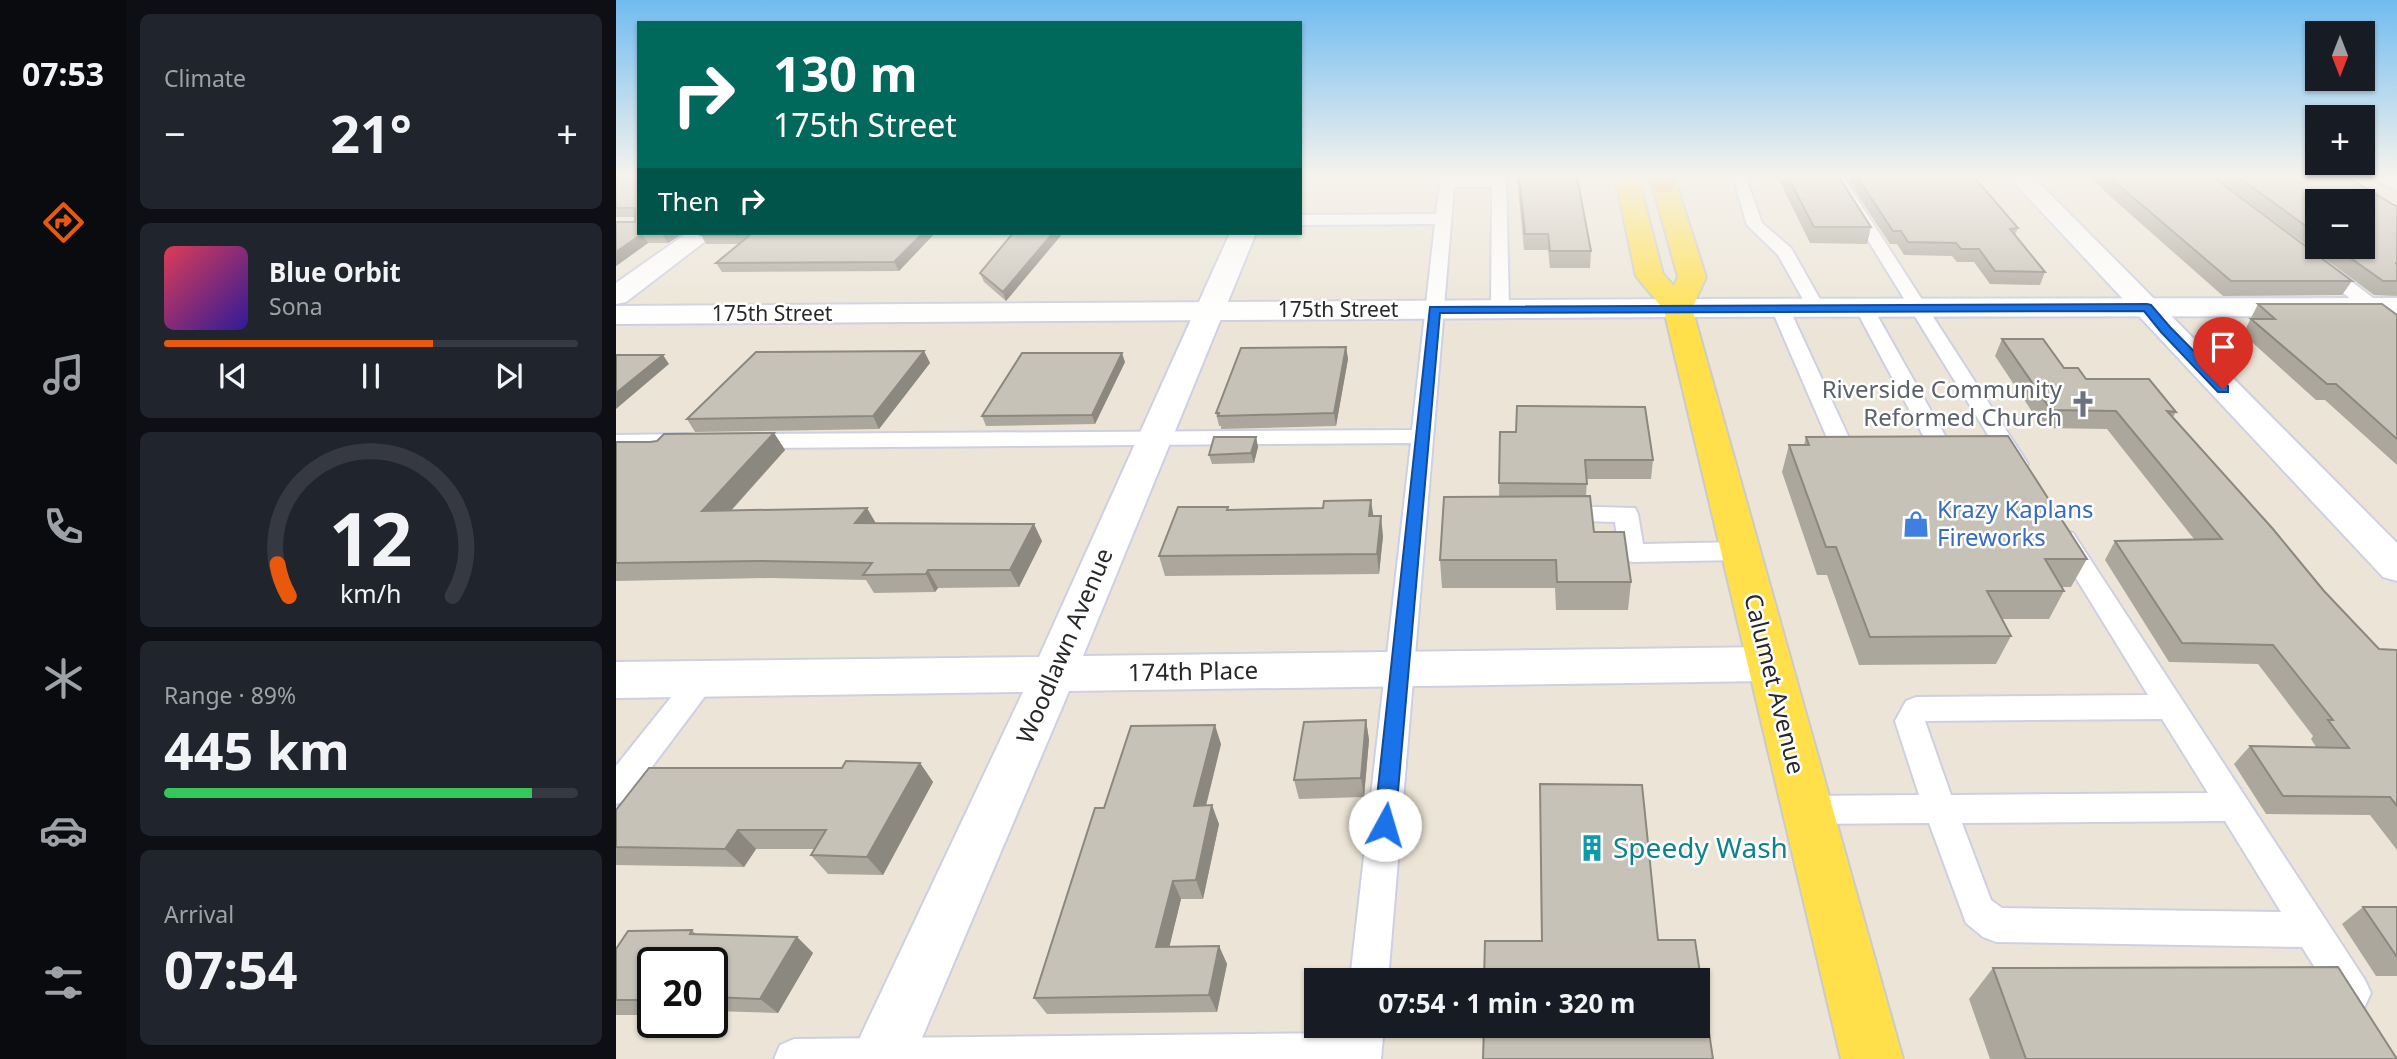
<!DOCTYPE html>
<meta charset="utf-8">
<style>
:root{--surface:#171b24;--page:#20242c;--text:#f1f3f6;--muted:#9ea1a6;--line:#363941;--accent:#ea580c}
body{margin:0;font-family:"Noto Sans",sans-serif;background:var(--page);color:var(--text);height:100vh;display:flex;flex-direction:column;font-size:26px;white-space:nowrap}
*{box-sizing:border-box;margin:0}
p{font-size:23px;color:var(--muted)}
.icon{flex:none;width:38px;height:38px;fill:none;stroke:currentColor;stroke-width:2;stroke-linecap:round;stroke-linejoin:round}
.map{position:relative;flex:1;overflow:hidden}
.panel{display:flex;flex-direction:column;gap:14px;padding:14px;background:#0d0f14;width:490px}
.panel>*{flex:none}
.guide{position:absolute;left:21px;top:21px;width:665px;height:214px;border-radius:0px;box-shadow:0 2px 5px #0004;background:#00695c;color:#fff;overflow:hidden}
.needle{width:46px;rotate:180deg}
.controls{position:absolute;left:1689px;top:21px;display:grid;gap:14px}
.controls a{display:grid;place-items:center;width:70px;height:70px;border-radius:0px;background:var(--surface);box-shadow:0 2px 5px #0004;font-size:35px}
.speed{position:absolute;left:21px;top:947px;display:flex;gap:14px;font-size:35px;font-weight:700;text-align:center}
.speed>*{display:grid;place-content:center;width:91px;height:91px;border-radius:50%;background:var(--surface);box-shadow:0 2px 5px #0004;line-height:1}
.speed .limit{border:4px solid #111;border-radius:10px;background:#fff;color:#111}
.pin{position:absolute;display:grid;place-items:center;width:60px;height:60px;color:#fff;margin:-72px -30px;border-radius:50% 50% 50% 0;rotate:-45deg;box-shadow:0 0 7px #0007}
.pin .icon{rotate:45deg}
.me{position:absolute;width:77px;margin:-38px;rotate:6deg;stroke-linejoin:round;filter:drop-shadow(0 0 5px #0008)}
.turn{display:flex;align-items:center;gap:24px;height:147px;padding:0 21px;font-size:32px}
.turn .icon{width:91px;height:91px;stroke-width:2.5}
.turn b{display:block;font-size:49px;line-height:60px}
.then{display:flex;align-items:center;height:66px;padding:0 21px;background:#0003;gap:14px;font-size:26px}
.big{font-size:52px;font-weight:700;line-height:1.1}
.panel .widget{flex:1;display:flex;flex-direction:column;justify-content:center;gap:10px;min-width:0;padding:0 24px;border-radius:10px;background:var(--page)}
.panel .dial{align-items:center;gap:0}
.dial svg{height:182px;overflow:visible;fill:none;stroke:var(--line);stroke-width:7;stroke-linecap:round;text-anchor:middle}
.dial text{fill:var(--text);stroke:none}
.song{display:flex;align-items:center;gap:21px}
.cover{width:84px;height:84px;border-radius:10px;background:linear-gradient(135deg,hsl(350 70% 55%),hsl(250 70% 35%))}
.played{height:7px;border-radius:4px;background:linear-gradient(90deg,var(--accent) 65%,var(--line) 65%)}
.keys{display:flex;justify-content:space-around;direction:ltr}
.heat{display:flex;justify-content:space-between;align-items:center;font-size:38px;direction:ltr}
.charge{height:10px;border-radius:5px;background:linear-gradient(90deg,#34c759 89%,var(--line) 0)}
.trip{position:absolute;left:688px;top:968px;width:406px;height:70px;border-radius:0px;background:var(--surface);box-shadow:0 2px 5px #0004;font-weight:700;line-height:70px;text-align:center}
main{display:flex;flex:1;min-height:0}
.tabs{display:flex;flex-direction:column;width:126px;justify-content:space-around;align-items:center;background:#090b0e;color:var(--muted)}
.tabs .icon{width:49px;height:49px}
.tabs .active{color:var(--accent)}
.tabs b{font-size:32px;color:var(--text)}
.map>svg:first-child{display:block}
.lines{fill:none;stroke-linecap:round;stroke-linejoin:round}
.service-casing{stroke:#cdcfe3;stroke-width:4}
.minor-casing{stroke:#cdcfe3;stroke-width:4}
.tertiary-casing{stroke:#cdcfe3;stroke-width:4}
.primary-casing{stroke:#cbcbcb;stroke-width:4}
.motorway-casing{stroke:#cbcbcb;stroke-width:4}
.service{fill:#fff;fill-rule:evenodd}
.minor{fill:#fff;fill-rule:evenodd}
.tertiary{fill:#fff;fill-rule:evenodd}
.primary{fill:#ffe04a;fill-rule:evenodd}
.motorway{fill:#ffa750;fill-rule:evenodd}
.wall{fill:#aba79d;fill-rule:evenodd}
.shaded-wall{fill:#8b8880}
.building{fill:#c7c2b7;stroke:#8b8880;stroke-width:2}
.route{fill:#1a73e8;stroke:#114b97;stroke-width:2}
.labels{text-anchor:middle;stroke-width:5;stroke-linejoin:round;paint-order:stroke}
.far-street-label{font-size:21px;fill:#282828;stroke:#fff}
.worship-label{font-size:24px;fill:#5b616d;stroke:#fff;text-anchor:end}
.shop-label{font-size:24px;fill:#366cbe;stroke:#fff;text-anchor:start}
.street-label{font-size:24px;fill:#282828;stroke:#fff}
.near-culture-label{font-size:28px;fill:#0d838f;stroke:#fff;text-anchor:start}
</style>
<main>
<nav class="tabs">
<b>07:53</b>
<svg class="icon active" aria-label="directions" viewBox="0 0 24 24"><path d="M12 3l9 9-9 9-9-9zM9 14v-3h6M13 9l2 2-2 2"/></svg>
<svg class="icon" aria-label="music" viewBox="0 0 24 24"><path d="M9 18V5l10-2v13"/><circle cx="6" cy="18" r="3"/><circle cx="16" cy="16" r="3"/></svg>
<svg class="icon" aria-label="phone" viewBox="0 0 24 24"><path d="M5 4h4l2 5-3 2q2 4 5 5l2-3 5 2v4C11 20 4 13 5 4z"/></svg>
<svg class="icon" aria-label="climate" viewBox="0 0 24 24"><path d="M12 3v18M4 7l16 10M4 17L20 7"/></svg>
<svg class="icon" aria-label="car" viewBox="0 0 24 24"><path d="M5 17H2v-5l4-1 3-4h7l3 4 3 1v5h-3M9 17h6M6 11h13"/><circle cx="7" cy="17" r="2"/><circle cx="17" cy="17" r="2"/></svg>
<svg class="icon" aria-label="filters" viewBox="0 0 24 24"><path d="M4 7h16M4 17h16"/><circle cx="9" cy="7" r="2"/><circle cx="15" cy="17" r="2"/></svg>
</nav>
<section class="panel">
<div class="widget"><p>Climate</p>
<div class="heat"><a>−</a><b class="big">21°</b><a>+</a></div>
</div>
<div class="widget">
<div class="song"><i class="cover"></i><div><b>Blue Orbit</b><p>Sona</p></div></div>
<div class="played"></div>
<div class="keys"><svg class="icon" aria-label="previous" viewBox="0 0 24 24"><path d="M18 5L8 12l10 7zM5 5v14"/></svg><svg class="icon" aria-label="pause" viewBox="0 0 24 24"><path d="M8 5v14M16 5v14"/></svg><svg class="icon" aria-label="next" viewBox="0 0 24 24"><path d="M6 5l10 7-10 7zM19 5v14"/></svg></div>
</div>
<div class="widget dial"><svg viewBox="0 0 100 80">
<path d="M14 69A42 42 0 1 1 86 69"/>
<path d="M14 69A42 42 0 0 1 9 55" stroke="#ea580c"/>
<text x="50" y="56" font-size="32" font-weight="700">12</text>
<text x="50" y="72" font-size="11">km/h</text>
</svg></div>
<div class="widget"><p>Range · 89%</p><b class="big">445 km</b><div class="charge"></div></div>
<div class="widget"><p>Arrival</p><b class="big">07:54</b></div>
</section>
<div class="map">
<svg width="1781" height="1059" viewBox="0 0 1781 1059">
<rect width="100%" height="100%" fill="#ece5d7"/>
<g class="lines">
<defs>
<path id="service" d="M825,177H890L893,309L884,315L875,309L876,187H838L772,980H734L795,443L132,448L124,446L121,441L124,436L132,434L796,430L819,224L684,225V215L820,214Z
M1117,177H1136L1131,181L1146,223L1175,248L1209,308L1206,312H1194L1162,255L1131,225Z
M1213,177H1227L1412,464L1409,469H1393Z
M1706,263L1712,264L1781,316V331L1774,329L1700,272L1697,268Z
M1164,302L1173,308L1234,440L1256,442L1259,447L1256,452H1218L1215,447L1155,308Z
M1248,302L1257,308L1336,448L1333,453H1297L1294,448L1297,443L1310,441L1239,308Z
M71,434L79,436L82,441L79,446L0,449V435Z
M942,506L1019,508L1022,514L1027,544L1125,542L1134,545L1138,551L1134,557L1125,560L1016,562L1007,559L1003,553L999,522L933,520L930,514L933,508Z
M1448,531L1457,533L1749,980L1755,993L1749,1006L1736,1012L1723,1006L1686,947L1380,942L1367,937L1350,923L1313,823L1191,824L1180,820L1175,810L1180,800L1191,796L1303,795L1279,721L1290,701L1300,697L1532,695L1436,539L1439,533ZM1546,719L1592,793L1335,795L1309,721ZM1609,821L1665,912L1386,908L1375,900L1346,823Z
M86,668L96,671L100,679L96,687L11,800L0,804V766L76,671Z
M730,1026H768L765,1059H158L164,1045L178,1039L729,1033Z"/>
<path id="minor" d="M1393,177H1417L1781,543V581L1767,577Z
M1760,177H1781V190L1763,182Z
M71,233H100L10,302L0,304V283Z
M614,233H640L467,656L1153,647L1169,652L1175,664L1169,676L1153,681L453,691L297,1059H237L245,1035L407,692L0,698V662L423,657Z"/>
<path id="tertiary" d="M1781,298V316L1062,317L0,324V306L1062,299Z"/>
<path id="primary" d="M999,177H1022L1047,274L1058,286L1062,277L1034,177H1058L1090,277L1076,308L1287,1059H1225L1048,310L1020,276Z"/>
<path id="motorway" d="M1038,177H1061L1056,192H1040L1036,187Z"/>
</defs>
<!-- service casing -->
<use href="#service" class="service-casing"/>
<!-- minor casing -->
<use href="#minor" class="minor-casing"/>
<!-- tertiary casing -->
<use href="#tertiary" class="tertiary-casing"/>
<!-- primary casing -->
<use href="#primary" class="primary-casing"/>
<!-- motorway casing -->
<use href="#motorway" class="motorway-casing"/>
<!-- service -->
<use href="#service" class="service"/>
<!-- minor -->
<use href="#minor" class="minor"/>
<!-- tertiary -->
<use href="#tertiary" class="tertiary"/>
<!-- primary -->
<use href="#primary" class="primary"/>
<!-- motorway -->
<use href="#motorway" class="motorway"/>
</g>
<!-- wall -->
<path class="wall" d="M0,177L67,233L52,243H32L0,266L19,222V217H0Z
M901,177H961L975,251L974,268H934L932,250H908Z
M1165,177H1223L1255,227L1251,244L1194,243L1164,182Z
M1235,177H1358L1402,228L1399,235L1429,272L1424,285L1374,284L1358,262H1341L1336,256L1288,255L1281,244H1274L1233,182Z
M1474,177H1597L1736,281L1726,295L1607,296L1496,198Z
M1598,177H1731L1781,207V296L1758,295ZM1701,201L1746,247H1701Z
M319,233L283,271L106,272L100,263L123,244H90L85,235Z
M397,233H447L390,301L368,282L364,273Z
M1642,304L1781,315V465L1709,400H1700L1627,334Z
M1386,339L1470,379L1560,412L1557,417L1708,591L1763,649L1781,650V850L1754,815L1650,814L1618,764L1634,746L1700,747L1695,739L1697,736L1642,664L1553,662L1489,560L1499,541L1578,539L1491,429L1427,428L1379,356Z
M730,347L732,359L720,426L605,429V426H603L600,413Z
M308,351L314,363L263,429L79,432L71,419Z
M509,362L479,424L370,426L366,416Z
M884,432L1037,460L1035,479H971L970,496L978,532L1015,582L1012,610H940L939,588H826L824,560L883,497Z
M158,433L169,450L115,511L259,523L426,541L403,587L322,588L319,592L258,593L250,580L154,578L0,581V442H34Z
M640,437L642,447L638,463L596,464L593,455Z
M1190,437L1471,559L1455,587H1446L1448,591L1433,619H1386L1395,636L1380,664L1243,665L1211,575H1201L1166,472L1173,445H1188Z
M612,510L757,516L767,536L763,574L549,576L543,556Z
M750,720L753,740L748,797L683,799L678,780Z
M605,744L590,806L603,824L587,899H565L553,947L603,946L611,964L601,1012L431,1014L418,998L488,808Z
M304,763L317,782L267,875L212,874L195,855L198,849H140L128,867L0,865V810L226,768Z
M924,784L1042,940L925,941Z
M1747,907H1781V976H1760L1726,924Z
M76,930L80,934L181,937L197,953L162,1013L96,1011V962H37V1015H0V949Z
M1377,968L1781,1059H1374L1353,999Z"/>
<!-- shaded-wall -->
<path class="shaded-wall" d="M48,233H67L52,243L46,234Z
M307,233H319L283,271L278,262Z
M437,233H447L390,301L387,292Z
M26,234L32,243L0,266V252Z
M730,347L732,359L720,426L718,413Z
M308,351L314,363L263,429L257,416Z
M506,353L509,362L479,424L476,415Z
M47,355L53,364L0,409V393Z
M158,433L169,450L98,529L86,511Z
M640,437L642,447L638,463L635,453Z
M755,500L758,520L753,516Z
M251,508L261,525L239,523Z
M765,516L767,536L763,574L761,554Z
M418,524L426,541L403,587L394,570Z
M312,570L322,588L319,592L310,574Z
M750,720L753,740L748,797L745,778Z
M599,725L605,744L585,825L578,806Z
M304,763L317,782L267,875L251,857Z
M596,805L603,824L587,899L580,880Z
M122,830L140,849L128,867L109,849Z
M557,881L565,899L549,965L540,947Z
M181,937L197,953L162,1013L144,999Z
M603,946L611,964L601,1012L593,995Z
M35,995L37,996V1003L32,1000Z"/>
<!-- building -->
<path class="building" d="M0,177H23V233H48L46,234H26L0,252V222H19V208H0Z
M903,177H961L975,251H934L932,234H909Z
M1172,177H1223L1255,227H1198Z
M1241,177H1358L1402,228L1394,229L1429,272L1379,271L1363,249H1345L1340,243L1292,242L1285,231H1277Z
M1493,177H1597L1736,281H1615Z
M1622,177H1731L1781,207V263H1779L1781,264V281H1767L1719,247H1746V201H1701V234Z
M87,233H307L278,262L100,263L134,235H85Z
M397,233H437L387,292L364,273Z
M1642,304H1766L1781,315V439L1720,384H1711L1635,319H1659Z
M1386,339H1427L1448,368H1462L1470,379H1533L1560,412L1551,411L1657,529L1708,591L1763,649L1781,650V806L1774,797L1667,796L1634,746L1733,748L1712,720H1717L1657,645L1566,643L1499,541L1606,539L1500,411L1435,410Z
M730,347L718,413L602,416L603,413H600L625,348Z
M308,351L257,416L71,419L140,352Z
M406,353H506L476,415L366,416Z
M0,355H47L0,393Z
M901,406L1029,407L1037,460H969L971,484L883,483L884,432H900Z
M158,433L86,511L251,508L239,523L418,524L394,570H312L310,574L247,575L256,563L142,561L0,563V442H34L41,441L48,434Z
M1392,436L1471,559H1429L1448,591H1371L1395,636L1254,637L1220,547H1210L1173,445H1193L1190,437Z
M598,437H640L635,453L593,455Z
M974,496L978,532H1008L1015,582H941L940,560H824L828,497Z
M755,500L753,516H765L761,554L543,556L562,507H612L611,510L707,508L708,501Z
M750,720L745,778L678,780L688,722Z
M599,725L578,806L596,805L580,880L557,881L540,947L603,946L593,995L418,998L479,808H488L515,726Z
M230,761L304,763L251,857L195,855L210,830H122L109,849L0,847V810L33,768H226Z
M924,784L1026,785L1042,940H1079L1097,1059H867L868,1026H1082V980H868L869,941H926Z
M1747,907H1781V957Z
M76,930L74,934L181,937L144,999L96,997V962H37V995H35L32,1000H0V949L12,931Z
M1722,967L1781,1059H1410L1377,968Z"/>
<!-- sky -->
<linearGradient id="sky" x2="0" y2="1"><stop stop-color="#70bcf0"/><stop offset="0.54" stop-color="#f6f3ed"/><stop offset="1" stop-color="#f6f3ed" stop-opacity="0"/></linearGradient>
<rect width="1781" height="325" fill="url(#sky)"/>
<!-- route -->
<path class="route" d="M1531,304L1535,305L1554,327L1612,386V392H1602L1545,332L1528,311L824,313L779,825L776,831L769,834L761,831L758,825L814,307Z"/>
<!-- icons -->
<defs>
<symbol id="church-bare" viewBox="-9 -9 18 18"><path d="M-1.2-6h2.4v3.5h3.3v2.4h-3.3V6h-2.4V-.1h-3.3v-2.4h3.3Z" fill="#6b7280" stroke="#fff" stroke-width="2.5" paint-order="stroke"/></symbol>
<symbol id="shop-bare" viewBox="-9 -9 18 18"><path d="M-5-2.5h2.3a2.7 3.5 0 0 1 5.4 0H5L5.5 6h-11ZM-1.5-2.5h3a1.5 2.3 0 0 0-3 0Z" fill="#3f7fe0" stroke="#fff" stroke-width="2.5" paint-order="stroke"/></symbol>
<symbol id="building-bare" viewBox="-9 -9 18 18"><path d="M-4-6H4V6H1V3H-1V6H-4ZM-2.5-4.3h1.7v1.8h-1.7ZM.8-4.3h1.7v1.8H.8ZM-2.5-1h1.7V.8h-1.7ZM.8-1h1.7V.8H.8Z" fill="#0f9aa8" stroke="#fff" stroke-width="2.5" paint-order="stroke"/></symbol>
</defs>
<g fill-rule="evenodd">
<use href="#church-bare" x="1448" y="385" width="38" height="38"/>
<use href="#shop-bare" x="1281" y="505" width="38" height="38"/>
<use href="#building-bare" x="957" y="829" width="38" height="38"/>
</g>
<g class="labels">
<!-- far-street labels -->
<g class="far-street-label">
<text x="722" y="317">175th Street</text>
<text x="156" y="321">175th Street</text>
</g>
<!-- worship labels -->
<g class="worship-label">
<text x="1446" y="398">Riverside Community<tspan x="1446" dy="28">Reformed Church</tspan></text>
</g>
<!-- shop labels -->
<g class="shop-label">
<text x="1321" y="518">Krazy Kaplans<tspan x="1321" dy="28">Fireworks</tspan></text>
</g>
<!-- street labels -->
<g class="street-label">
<text transform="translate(449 646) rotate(-67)" y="8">Woodlawn Avenue</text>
<text transform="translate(577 672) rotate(-1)" y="8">174th Place</text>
<text transform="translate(1158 684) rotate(76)" y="8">Calumet Avenue</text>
</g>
<!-- near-culture labels -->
<g class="near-culture-label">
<text x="997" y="858">Speedy Wash</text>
</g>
</g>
</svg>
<div class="controls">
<a><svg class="needle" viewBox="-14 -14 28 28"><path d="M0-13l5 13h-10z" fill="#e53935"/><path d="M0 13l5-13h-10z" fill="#9ea1a6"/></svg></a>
<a>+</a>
<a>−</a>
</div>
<div class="speed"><div class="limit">20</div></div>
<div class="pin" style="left:1607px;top:389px;background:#d93025"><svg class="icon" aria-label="arrive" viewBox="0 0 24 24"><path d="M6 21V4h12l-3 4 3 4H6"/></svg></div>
<svg class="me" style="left:769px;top:825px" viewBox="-20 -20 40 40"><circle r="19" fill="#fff"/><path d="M0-13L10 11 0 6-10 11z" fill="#1a73e8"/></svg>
<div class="trip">07:54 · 1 min · 320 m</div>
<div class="guide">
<div class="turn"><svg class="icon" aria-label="right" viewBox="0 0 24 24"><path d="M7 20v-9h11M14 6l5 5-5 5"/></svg><div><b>130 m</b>175th Street</div></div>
<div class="then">Then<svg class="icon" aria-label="right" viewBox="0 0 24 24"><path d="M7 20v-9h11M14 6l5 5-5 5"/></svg></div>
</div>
</div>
</main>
